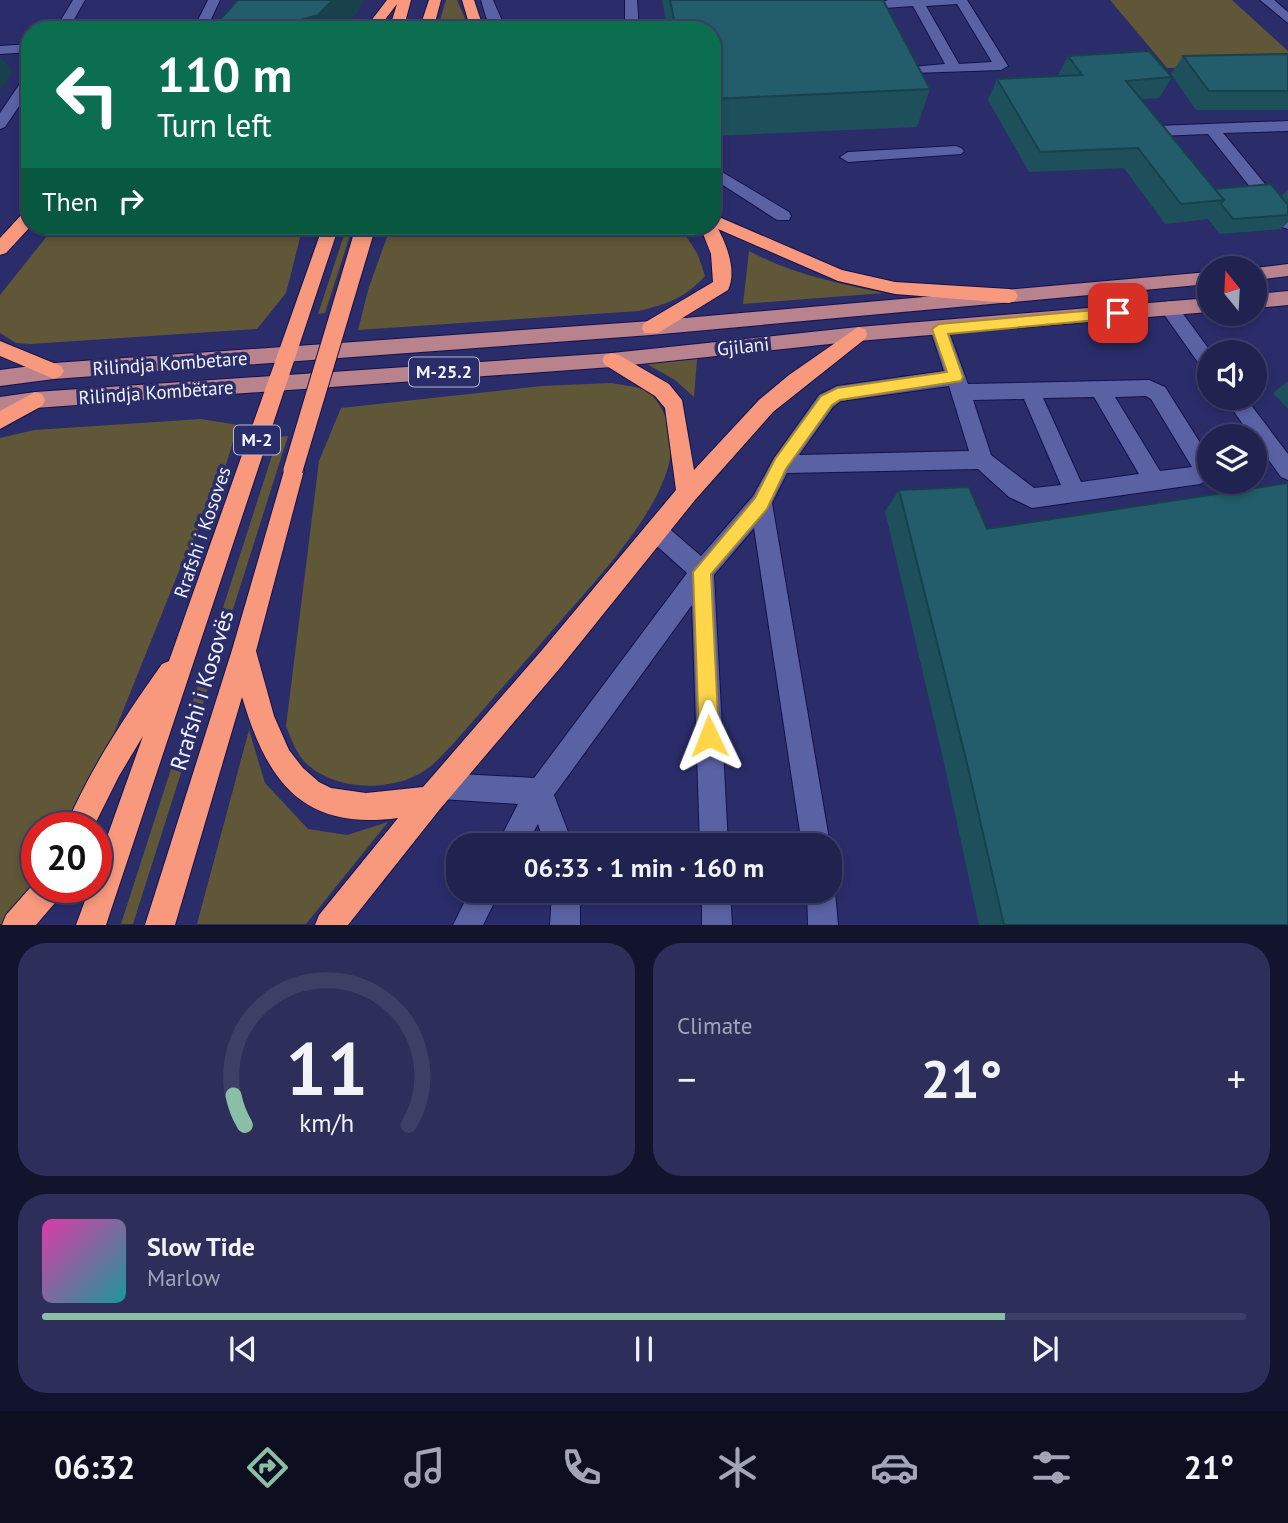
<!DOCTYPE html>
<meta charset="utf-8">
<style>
:root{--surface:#202250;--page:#2d2f5a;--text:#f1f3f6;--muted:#a2a4b7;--line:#3d3f67;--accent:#8abfa5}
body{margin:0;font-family:"PT Sans",sans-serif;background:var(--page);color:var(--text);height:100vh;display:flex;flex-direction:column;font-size:26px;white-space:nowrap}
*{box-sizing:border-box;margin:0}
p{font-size:23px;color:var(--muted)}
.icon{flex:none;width:38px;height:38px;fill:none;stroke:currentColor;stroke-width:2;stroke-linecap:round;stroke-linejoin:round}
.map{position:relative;height:925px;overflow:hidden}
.side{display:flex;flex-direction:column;gap:18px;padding:18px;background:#12132c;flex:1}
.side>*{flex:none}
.guide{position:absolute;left:21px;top:21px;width:700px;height:214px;border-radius:28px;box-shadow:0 4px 10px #0003,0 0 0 2px var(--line);background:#0b6e4f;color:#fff;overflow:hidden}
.needle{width:46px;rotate:342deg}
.buttons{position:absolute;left:1197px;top:256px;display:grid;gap:14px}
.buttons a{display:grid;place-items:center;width:70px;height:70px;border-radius:50%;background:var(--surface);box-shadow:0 4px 10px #0003,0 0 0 2px var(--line);font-size:35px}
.speed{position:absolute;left:21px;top:812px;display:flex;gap:14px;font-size:35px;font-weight:700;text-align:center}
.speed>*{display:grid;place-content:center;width:91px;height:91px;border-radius:50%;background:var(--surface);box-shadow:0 4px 10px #0003,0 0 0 2px var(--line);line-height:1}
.speed .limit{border:10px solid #d22;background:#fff;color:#111}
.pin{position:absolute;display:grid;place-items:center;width:60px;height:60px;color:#fff;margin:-30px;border-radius:14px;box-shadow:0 4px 10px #0006}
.me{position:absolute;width:77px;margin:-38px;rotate:358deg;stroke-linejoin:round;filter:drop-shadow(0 0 5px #0008)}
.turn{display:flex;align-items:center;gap:24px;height:147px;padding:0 21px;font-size:32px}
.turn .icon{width:91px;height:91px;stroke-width:2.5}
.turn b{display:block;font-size:49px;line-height:60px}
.then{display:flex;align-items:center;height:66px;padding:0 21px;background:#0003;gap:14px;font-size:26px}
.big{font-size:52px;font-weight:700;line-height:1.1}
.side .card{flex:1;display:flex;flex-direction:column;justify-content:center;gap:10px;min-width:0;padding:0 24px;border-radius:28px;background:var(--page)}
.side .dial{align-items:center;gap:0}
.dial svg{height:182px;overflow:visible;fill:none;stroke:var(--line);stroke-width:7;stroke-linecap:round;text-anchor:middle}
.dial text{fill:var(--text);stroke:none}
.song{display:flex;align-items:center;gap:21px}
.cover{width:84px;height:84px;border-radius:10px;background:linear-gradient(135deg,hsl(320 70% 55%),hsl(180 70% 35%))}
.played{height:7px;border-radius:4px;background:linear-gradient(90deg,var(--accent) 80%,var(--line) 80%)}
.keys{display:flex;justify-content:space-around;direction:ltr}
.heat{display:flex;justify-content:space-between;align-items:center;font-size:38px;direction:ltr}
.side .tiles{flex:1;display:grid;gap:18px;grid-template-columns:1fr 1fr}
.card:last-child{grid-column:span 2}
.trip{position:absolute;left:446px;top:833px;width:396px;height:70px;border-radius:28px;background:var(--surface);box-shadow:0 4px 10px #0003,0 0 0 2px var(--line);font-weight:700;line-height:70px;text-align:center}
.menu{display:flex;height:112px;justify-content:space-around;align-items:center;background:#0d0e20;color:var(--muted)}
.menu .icon{width:49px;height:49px}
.menu .selected{color:var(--accent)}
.menu b{font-size:32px;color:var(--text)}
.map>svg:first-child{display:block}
.green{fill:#5f5737}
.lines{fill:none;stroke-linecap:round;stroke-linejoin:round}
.minor-casing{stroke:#14114c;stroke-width:2}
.major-casing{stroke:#14114c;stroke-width:2}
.highway-casing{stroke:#14114c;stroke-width:2}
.minor{fill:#5a62a4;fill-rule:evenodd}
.major{fill:#b9838d;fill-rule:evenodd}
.highway{fill:#f8997d;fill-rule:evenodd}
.highway-bridge-casing{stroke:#14114c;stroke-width:21;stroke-linecap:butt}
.highway-bridge{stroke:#f8997d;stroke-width:19}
.wall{fill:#1e505c}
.shaded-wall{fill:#18414b}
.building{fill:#235d6b;stroke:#18414b;stroke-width:2}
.route{fill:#ffd54a;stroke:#a68a30;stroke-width:2}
.labels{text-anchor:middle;stroke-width:7;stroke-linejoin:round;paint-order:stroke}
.shield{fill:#2a2d6a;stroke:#b6b8d0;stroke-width:2}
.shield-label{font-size:18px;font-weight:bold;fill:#f2f4fb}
.street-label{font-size:19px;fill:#f2f4fb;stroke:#2a2d6a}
.near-street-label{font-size:23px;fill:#f2f4fb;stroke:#2a2d6a}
</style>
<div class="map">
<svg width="1288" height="925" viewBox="0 0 1288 925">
<rect width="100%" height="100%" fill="#2a2d6a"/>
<!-- green -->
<path class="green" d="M446,0H457L470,30H437Z
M1110,0H1232L1288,51V66L1167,68Z
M55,226H303L286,293L257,329L31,344L16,343L0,333V295Z
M347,226H353L325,313L318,314Z
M391,226H680L698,255L705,276C685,298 667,304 639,311L358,330L369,287Z
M749,251C792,274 837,283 884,293L743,304Z
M697,359L694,397L675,380L645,363Z
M611,383C621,385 633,386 642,389C664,397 675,438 670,459C659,515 594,582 557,625C522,665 487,705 452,745C443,754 434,765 424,771C390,793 331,791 303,760C295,750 291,738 286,726L319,461L341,408L541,386Z
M201,419L238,425L222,478L179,571L80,818L74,828H37V887L7,925L0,924V438L34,430Z
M288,436L133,924H121L278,437Z
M249,730L265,783L308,829L347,835L388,822L306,924H197Z"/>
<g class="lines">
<defs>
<path id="minor" d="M73,0H85L68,30H55Z
M208,0H220L206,30H193Z
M481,0H493L503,23L625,21V0H637L639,30H493L486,17Z
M888,0H967L1008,66L1001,70L912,73V67L945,64L913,6L884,8L878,4ZM957,4L992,62L959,64L926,6Z
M1260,0H1274L1288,12V23Z
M30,44V52L0,54V46Z
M30,75V90L5,127L0,129V113L25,76Z
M1288,121V131L1223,133L1288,212V229L1282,227L1208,134L1157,136L1149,131L1157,126Z
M956,146L961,148L964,151L961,154L848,162L840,157L848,152Z
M712,166L789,212L791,216L789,220H777L712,178Z
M1169,301L1175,303L1211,352H1209V370L1202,368L1163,313L1160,308L1163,303Z
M939,322L946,324L948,329L968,384L1149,380L1165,387L1209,457V479L1200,484L1032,508L1009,497L978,469L787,473L772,503L830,845V846L802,845L754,528L714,575L728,845H700L692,605L554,795L573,845H545L538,824L526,845H497L518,804L441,799L432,795L428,786L432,777L441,773L534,778L687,573L649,539L646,532L649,525L657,522L665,525L701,556L753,496L774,458L819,395L837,386L944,371L930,329L932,324ZM949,386L969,451L799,455L833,407L841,401ZM1146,396L1151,399L1192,467L1160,471L1115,397ZM1094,397L1139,474L1081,482L1043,398ZM1024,399L1061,485L1034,488L991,455L973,400Z
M1224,397H1245L1288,454V480L1281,477L1255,441V436H1251Z
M830,880L835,891L838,925H808L807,891H830Z
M470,891H500L483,925H453Z
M552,891H580V925H550Z
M702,891H730L732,925H702Z"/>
<path id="major" d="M1288,264V276L1255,280V268Z
M1209,272V284L651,335L54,379L0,386V370L54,363L651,321Z
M1288,291V305L1255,308V294Z
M1209,298V312L858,341L612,367L35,408L0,413V397L35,392L612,353L858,327Z"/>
<path id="highway" d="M387,0H411L403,30H389L397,4L377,30H364Z
M429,0H441L433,30H419Z
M462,0H474L484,30H471Z
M30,210L31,226L6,253L0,255V238L24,212Z
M712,214L842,270L895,282L1009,289L1015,291L1018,296L1015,301L1009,303L895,294L838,281L718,229C727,245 737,272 728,290L658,333H644L642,328L644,323L713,282L711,254L700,226H712Z
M323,226H339L106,925H76L90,887H96V868L143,736L119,776L93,828H65C90,769 125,716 162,664L169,661Z
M858,327L865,329L867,334L865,339L773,412L695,500L560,668L440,809L348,925H315L319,915L398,818C302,831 267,781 242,697L175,925H145L232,650L286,464L293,461L300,464L304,470L256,651L274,716L289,750L303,768L319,782L331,788L366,793L423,787L542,650L676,490L665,408L655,396L605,365L602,360L605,355L612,353L619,355L669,384L682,400L694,470L759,400L789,375Z
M0,341L61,366L64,371L61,376L54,379L47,376L0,356Z
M35,392L42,394L45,400L42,406L0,429V411Z
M37,880V887H64L60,897L36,925H2L6,915Z"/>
</defs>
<!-- minor casing -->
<use href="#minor" class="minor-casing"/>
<!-- major casing -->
<use href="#major" class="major-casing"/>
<!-- highway casing -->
<use href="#highway" class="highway-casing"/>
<!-- minor -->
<use href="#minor" class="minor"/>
<!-- major -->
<use href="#major" class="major"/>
<!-- highway -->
<use href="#highway" class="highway"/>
<defs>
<path id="highway-bridge" d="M293,470L366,226"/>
</defs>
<!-- highway-bridge casing -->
<use href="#highway-bridge" class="highway-bridge-casing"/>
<!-- highway-bridge -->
<use href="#highway-bridge" class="highway-bridge"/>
</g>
<!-- wall -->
<path class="wall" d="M662,0H883L930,89L917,127L712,136V30H668Z
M1288,54V110H1196L1171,74L1183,56Z
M1068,56L1172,77L1159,98L1141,99L1215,189L1281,197L1288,189V222L1281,229L1220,234L1208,219L1165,224L1124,168L1029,172L988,100L997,79L1057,77Z
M1288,381V409L1273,393Z
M899,490L987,529L1288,925H979L945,767L885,511Z"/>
<!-- shaded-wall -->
<path class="shaded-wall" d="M333,0H364L359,11L342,30H238Z
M0,56L13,72L0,91Z"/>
<!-- building -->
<path class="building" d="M238,0H333L318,15L283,25L238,30H210Z
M670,0H883L930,89L712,99V30H676Z
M1149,51L1172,77L1126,81L1224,200L1181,204L1138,148L1040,152L997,79L1082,75L1068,56Z
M1288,54V91H1209L1183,56Z
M1271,184L1288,205V215L1233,219L1221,204L1224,200L1215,189Z
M1288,483V925H1004L966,759L899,490L969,487L987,529Z"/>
<!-- route -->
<path class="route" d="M1118,308L1125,313L1118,318L948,334L963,377L961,381L840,400L832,405L786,469L767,509L711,574L719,736L716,743L709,746L702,743L699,736L693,572L755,498L775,459L821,396L837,388L947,372L932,329L939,324Z"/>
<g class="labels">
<!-- shield labels -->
<g class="shield">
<rect x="409" y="357.5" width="70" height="29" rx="5"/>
<rect x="234" y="425.5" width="46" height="29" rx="5"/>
</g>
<g class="shield-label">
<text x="444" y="378">M-25.2</text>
<text x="257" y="446">M-2</text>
</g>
<!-- street labels -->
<g class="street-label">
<text transform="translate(743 346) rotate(-6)" y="7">Gjilani</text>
<text transform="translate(170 363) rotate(-4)" y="7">Rilindja Kombetare</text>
<text transform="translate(156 392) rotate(-4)" y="7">Rilindja Kombëtare</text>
<text transform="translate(202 532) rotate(-71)" y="7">Rrafshi i Kosoves</text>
</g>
<!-- near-street labels -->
<g class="near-street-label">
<text transform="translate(202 690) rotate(-73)" y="8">Rrafshi i Kosovës</text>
</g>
</g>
</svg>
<div class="buttons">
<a><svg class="needle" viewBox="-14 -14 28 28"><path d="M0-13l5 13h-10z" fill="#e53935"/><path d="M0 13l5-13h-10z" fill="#a2a4b7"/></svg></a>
<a><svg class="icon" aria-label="sound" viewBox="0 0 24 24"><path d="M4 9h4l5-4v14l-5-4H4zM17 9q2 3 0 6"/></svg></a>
<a><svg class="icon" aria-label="layers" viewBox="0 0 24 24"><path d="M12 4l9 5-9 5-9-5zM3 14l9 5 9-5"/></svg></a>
</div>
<div class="speed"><div class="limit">20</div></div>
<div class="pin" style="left:1118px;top:313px;background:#d93025"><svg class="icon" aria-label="arrive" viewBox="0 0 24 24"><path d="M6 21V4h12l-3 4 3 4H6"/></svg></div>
<svg class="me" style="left:709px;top:736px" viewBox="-20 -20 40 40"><path d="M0-17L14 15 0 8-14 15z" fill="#ffd54a" stroke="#fff" stroke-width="4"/></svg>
<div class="trip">06:33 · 1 min · 160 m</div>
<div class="guide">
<div class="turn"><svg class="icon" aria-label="left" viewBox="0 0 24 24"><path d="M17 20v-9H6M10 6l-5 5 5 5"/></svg><div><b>110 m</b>Turn left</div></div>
<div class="then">Then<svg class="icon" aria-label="right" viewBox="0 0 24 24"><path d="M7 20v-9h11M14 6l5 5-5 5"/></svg></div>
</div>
</div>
<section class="side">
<div class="tiles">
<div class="card dial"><svg viewBox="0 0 100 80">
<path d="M14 69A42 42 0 1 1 86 69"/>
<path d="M14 69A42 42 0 0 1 9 56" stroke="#8abfa5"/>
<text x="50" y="56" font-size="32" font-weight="700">11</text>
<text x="50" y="72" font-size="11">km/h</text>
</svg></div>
<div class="card"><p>Climate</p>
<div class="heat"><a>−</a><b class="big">21°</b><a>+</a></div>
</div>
<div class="card">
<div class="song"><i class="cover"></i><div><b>Slow Tide</b><p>Marlow</p></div></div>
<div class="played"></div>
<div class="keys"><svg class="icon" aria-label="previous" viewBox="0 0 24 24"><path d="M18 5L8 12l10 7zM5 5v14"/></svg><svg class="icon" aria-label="pause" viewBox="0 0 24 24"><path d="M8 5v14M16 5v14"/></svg><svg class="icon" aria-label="next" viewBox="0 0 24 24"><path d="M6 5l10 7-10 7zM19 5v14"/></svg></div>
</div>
</div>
</section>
<nav class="menu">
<b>06:32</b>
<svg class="icon selected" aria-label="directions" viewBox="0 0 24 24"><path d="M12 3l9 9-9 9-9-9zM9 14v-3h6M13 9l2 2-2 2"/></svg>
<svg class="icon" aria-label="music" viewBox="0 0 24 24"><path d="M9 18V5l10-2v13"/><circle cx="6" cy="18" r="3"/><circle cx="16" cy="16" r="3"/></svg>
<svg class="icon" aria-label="phone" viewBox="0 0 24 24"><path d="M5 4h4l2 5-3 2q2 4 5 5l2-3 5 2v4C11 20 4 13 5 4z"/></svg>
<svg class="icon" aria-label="climate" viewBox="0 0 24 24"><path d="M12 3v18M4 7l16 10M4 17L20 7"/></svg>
<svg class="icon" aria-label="car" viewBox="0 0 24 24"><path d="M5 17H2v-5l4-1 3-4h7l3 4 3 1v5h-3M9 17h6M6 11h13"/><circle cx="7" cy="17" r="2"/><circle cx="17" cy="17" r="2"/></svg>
<svg class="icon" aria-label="filters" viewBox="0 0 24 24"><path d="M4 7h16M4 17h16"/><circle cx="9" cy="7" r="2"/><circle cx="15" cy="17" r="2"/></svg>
<b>21°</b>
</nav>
